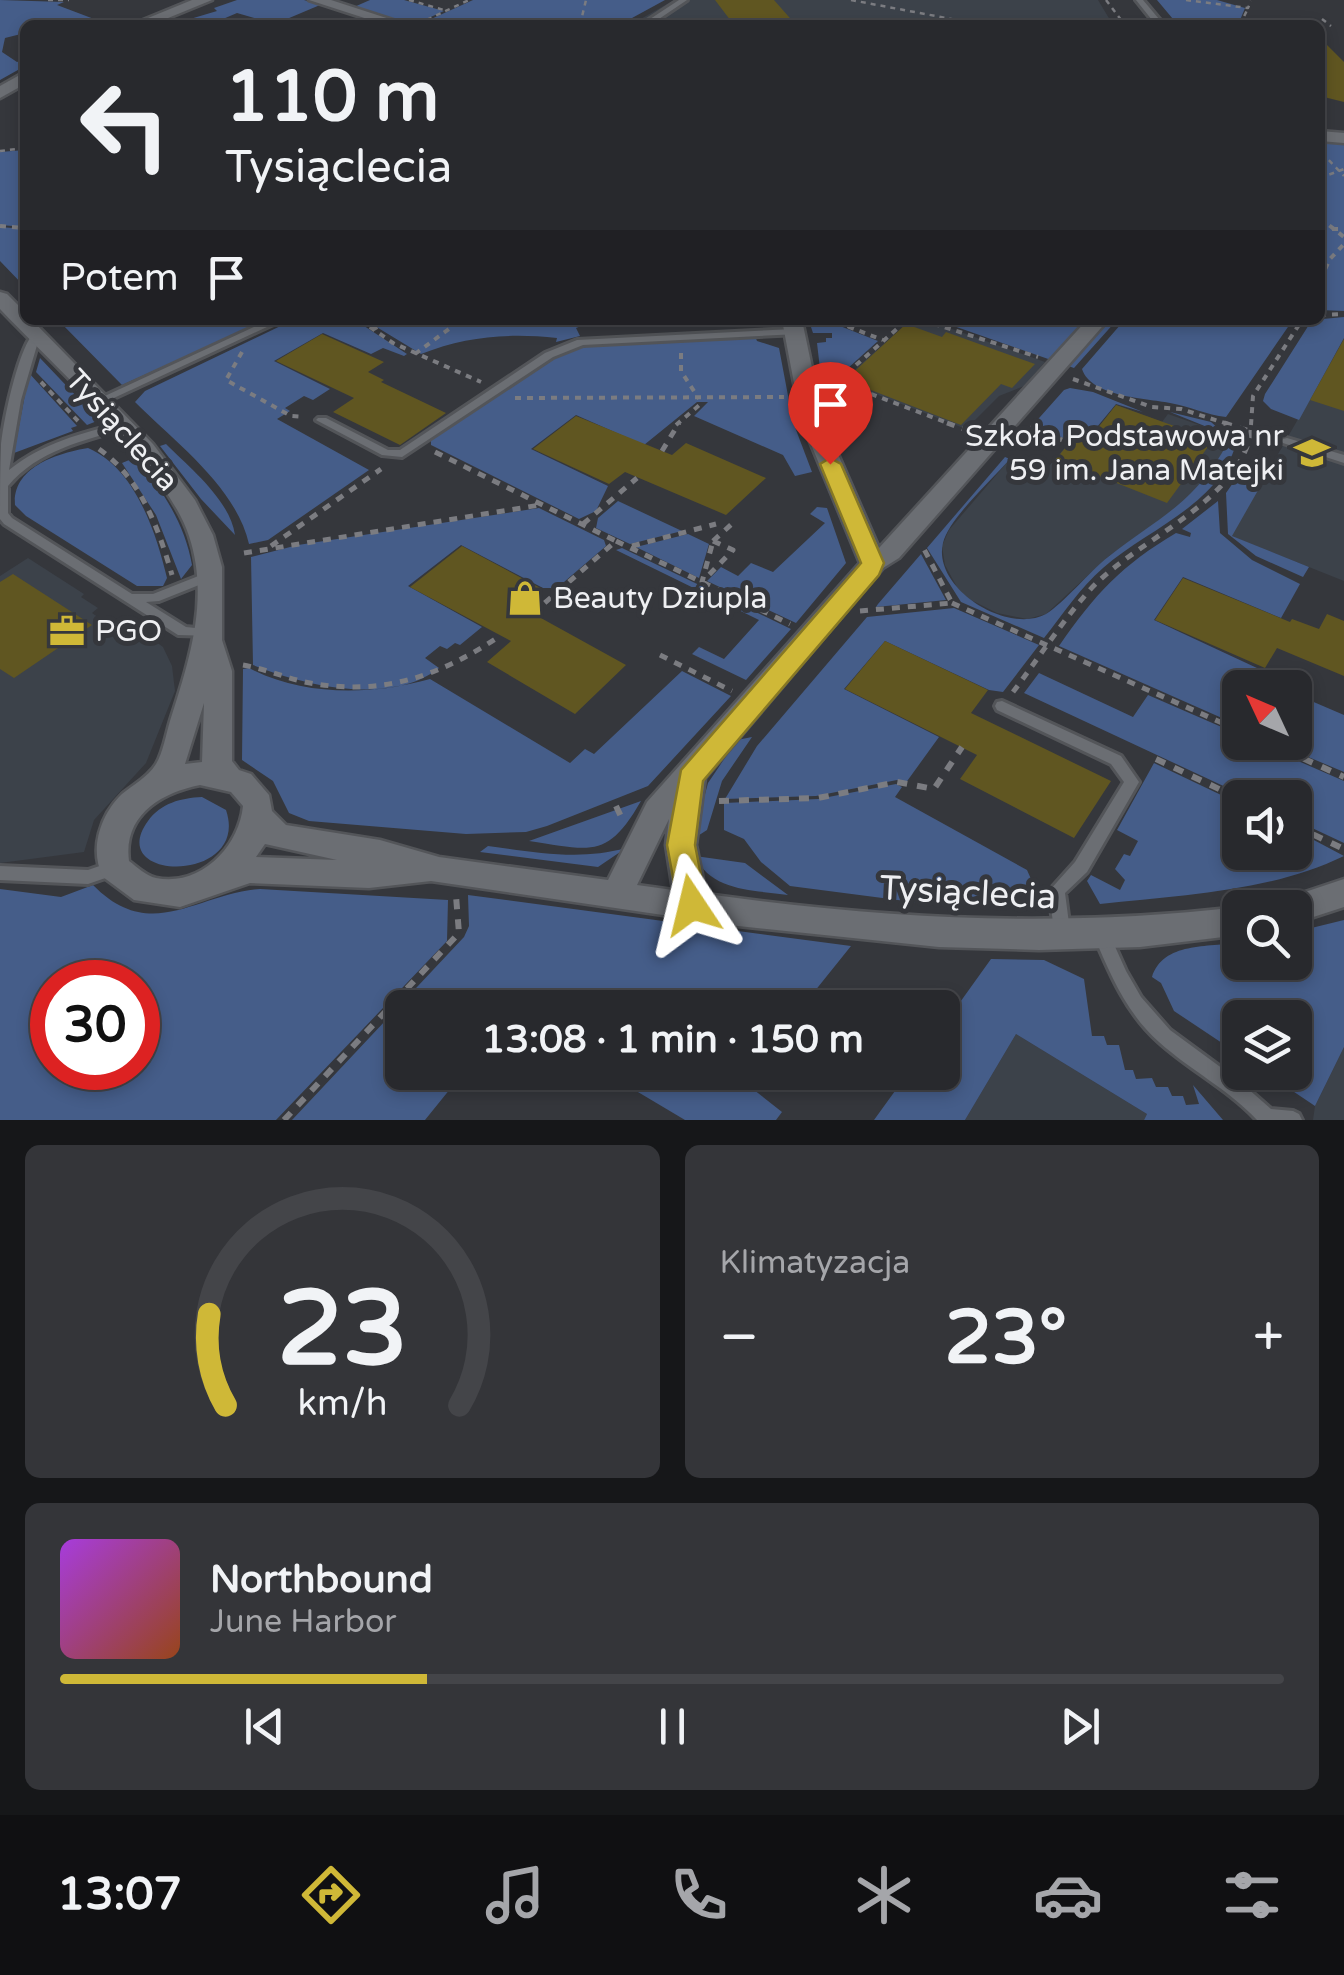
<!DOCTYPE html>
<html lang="pl">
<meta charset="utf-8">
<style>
:root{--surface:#28292d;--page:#343539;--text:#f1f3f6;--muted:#a5a6aa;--line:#444549;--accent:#cfb837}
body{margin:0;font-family:"Varela Round",sans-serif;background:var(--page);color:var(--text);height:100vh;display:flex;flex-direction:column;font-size:38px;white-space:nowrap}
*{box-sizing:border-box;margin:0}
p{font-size:32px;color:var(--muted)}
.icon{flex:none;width:55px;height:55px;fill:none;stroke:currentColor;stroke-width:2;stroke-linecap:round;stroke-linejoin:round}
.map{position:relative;height:1120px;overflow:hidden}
.sheet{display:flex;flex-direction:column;gap:25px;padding:25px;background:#161719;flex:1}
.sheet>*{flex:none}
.banner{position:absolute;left:20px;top:20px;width:1305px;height:305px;border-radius:15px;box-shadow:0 5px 15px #0003,0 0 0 2px var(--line);background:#28292d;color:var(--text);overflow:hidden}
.needle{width:65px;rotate:314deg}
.buttons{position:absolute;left:1222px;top:670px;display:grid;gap:20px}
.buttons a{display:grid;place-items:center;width:90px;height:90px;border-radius:15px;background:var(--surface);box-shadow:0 5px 15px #0003,0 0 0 2px var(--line);font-size:50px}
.speed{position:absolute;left:30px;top:960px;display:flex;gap:20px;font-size:50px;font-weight:700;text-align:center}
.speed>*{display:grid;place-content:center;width:130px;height:130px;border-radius:50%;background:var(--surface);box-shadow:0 5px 15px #0003,0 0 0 2px var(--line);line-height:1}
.speed .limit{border:15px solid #d22;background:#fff;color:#111}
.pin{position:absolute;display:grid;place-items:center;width:85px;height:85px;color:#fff;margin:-102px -42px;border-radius:50% 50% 50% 0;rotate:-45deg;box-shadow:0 0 10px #0007}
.pin .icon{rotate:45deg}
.me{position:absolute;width:110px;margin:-55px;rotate:350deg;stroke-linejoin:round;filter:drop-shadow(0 0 8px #0008)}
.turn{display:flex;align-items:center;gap:35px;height:210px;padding:0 40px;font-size:45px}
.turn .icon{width:130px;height:130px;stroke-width:2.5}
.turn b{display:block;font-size:70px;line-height:85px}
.then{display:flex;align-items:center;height:95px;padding:0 40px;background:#0003;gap:20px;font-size:38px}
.big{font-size:75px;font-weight:800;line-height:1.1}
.sheet .card{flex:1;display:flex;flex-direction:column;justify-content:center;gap:15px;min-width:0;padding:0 35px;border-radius:15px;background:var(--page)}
.sheet .dial{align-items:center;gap:0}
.dial svg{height:260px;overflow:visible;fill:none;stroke:var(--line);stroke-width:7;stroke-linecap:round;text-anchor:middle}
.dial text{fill:var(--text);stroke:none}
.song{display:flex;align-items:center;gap:30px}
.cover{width:120px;height:120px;border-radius:15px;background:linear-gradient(135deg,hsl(280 70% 55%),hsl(20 70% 35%))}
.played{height:10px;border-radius:5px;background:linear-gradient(90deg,var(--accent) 30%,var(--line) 30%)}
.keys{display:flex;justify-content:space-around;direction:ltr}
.heat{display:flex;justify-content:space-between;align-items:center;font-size:55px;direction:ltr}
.sheet .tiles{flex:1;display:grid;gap:25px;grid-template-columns:1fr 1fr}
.card:last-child{grid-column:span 2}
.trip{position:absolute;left:385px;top:990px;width:575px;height:100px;border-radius:15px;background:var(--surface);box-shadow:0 5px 15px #0003,0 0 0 2px var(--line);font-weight:800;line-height:100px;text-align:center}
.menu{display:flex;height:160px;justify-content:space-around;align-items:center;background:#101012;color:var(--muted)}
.menu .icon{width:70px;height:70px}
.menu .selected{color:var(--accent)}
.menu b{font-size:45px;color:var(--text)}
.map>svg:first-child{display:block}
.built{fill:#3c424a}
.green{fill:#455d89;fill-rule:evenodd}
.building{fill:#605621}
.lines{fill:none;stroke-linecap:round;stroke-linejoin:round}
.lane-casing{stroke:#535559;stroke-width:6}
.street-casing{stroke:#535559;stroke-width:5}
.path-far3{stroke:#7b7c81;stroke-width:2.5;stroke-dasharray:5 5;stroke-linecap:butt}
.path-far2{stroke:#7b7c81;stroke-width:4;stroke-dasharray:6 6;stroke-linecap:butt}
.path-far1{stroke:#7b7c81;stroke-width:5;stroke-dasharray:8 8;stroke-linecap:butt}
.path{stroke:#7b7c81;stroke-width:6;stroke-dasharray:10 10;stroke-linecap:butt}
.lane{fill:#6b6e73;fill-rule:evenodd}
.street{fill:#6b6e73;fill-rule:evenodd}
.route{fill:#cfb837;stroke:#877824;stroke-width:2.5}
.labels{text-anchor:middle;stroke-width:10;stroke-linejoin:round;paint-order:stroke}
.street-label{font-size:30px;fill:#eeeff2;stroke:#35373c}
.poi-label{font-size:30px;fill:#eeeff2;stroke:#35373c;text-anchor:start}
.near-street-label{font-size:35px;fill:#eeeff2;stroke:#35373c}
</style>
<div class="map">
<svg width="1344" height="1120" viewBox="0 0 1344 1120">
<rect width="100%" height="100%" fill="#35373c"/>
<!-- built -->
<path class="built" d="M674,0H1098L1113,25H642L639,20Z
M911,320L938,324L1045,362L1024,386L999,396L966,429L842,381Z
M1344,339V581L1231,536Z
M1116,405L1162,422L1168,414L1222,433L1229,443L1208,479L1184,504L1109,556L1046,614L1027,619L997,613L969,599L958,589L945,565L942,546L949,530L1010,459L1044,472L1081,429L1093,434Z
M28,558L84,594L81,597L98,608L92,613L120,633L125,634L136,627L163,647L172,666L175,691L146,763L94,820L84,852L0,863V576Z
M1016,1034L1147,1114L1144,1120H965Z
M1344,1047V1120H1313L1315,1106Z"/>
<!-- green -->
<path class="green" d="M0,0L64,2L57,5L94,19L78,25H25V33L5,38L2,52L17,62L25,59V66L0,80Z
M237,0H304L320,5L275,24L237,13L209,25H170L217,11L214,8Z
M370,0H404L444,11L413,25L354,7Z
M473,0H665L632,18L637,25H418Z
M1157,0H1217L1245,8L1238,25H1178Z
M1320,140L1344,141V311L1320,310Z
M25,150V227L0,225V152Z
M0,227L25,229V287L0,261Z
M1344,317V338L1299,420L1271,409L1263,401L1265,394L1312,320Z
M58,320H267L122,385Z
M293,320H355L407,354L404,356L383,348L371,354L323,333L274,361L330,389L313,400L304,396L285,408L290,411L277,419L369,470L268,540L249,544C236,487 175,442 135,402L145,391Z
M365,320H596L576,328L580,336L556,342L557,338C509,333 466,336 421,354Z
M1286,320L1290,324L1226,417C1207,415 1189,406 1170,403C1145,398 1091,397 1082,369L1121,324L1130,321Z
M1116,321L1074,368L948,324Z
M835,324L878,341L837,378L820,369L817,343L826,342V338H832V333H813L811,327Z
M755,336L757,341L779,348L793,422L812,472L795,476L783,455L694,416L708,402H697L644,445L576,415L531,449L608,486L596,511L579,519L431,445V440L566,351L620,340Z
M40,358L98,419L97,421L87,425L36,372Z
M29,373L77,426L71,428L73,431L14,453Z
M1070,388L1093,392L1143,412L1116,404L1092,433L1080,428L1069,440L1032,426L1064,390Z
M1170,412L1211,422L1236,444C1218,506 1147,529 1103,568C1080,588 1063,614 1044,638L961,602L927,548L1005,457L1010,459C992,480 949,518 943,543C932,588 1007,635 1046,614C1064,603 1090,571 1108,557C1160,516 1195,504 1228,442L1222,433Z
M166,444C190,468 230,500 235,535L201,499L160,446Z
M88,448C135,468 156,532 167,578L163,586H137L26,516L15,505C12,467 58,453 88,448Z
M134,458C162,488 185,524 192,565L181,579L156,515L122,463Z
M1260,461L1273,464L1232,536L1309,567L1303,577L1256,556L1228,534L1226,493L1247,463Z
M618,501L682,531L630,544L596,528L598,518Z
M1218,501L1220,533L1252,560L1300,584L1281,618L1183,577L1154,620L1272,675V687L1240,688V726L1059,646C1095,594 1122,565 1176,533L1190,537L1191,533L1182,529Z
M817,507L827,508L846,563L796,623L707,581L721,567L738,576L751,563L773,572L825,523L810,514Z
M539,508L604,540L606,546L557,588H543L461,545L408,586L482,627L460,645L455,643L447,649L440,646L425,658L439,668C391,706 305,686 253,665L251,557L298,545Z
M688,534L709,544L699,578L636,547Z
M622,548L791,629L746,680L692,654L699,647L724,659L759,620L616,550Z
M921,554L946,600L876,607L878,604Z
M954,608L1039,645L1003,692L989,690L885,641L844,689L939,737L905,784L897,780L816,796L725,799L757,746L867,617Z
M249,668C304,697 373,695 430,679L570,763L585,749L594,754L682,671L731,696L648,786L547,826L526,832L466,834L309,821L289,813L273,781L242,760L243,669Z
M1039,673L1133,717L1148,695L1240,735V742L1257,743L1344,781V843L1295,820V798L1247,797L1024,693Z
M1295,694L1344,715V772L1275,743L1295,742Z
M752,737L722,781L707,830L693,839L708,783L737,740Z
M1154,763L1240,804V852H1295V830L1344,856C1270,892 1181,895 1100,904L1087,881L1091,875L1120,890L1125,880L1115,869L1124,854L1130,856L1138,841L1117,830Z
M896,784L902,787L895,797L1027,870L1031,879L1011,904L921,903L790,886L761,862L744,839L724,830V803L818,799Z
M202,797L226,810C251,884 103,883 148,821C161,803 181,798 202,797Z
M641,801C607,860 591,850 529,841Z
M488,846C536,852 579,861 626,848L598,867L480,852Z
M695,856L745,863L788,895C755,890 711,892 695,856Z
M93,885C151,944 196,894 260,889L448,900L447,941L276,1120H0V889L61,897ZM138,982V1068H52V982Z
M468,895L851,946L802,1007L402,1008V1072L463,1073L425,1120H292L464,937L469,926Z
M1344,920V1047L1315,1106L1266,1073L1295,1072V1018H1240V1055L1174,1011L1161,983L1152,977C1163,942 1208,947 1240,943V962H1295V932Z
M991,959L1044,960L1084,979L1092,1036H1104L1107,1045H1119L1125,1070H1133L1136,1079L1152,1078L1156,1087H1168L1172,1096H1183L1186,1105L1199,1104L1193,1085L1223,1120H1144L1147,1114L1016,1034L965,1120H874L908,1073L942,1072L943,1026Z
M606,1073H751L744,1082L782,1112L776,1120H685Z"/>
<!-- building -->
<path class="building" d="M715,0H774L796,25H734Z
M1320,38L1344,62V102L1320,96Z
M906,324L942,337L946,332L1035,364L1012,388L1001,384L961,425L845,380Z
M322,334L384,362L368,372L384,380L381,382L446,413L400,445L333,412L354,398L276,361Z
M1344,339V411L1310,400Z
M1116,405L1213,440L1167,503L1056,459L1081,429L1093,434Z
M576,416L672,455L686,443L766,478L726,515L625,472L609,484L533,449Z
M462,546L542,589L521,607L626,665L575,714L487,662L511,641L410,587Z
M13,574L92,625L14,678L0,669V582Z
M1183,578L1290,622L1292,619L1319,629L1327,614L1344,621V676L1277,648L1265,668L1155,620Z
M885,641L988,690L971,713L1111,781L1074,838L960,779L977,755L845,689Z"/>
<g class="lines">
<defs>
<path id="lane" d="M679,0H687L650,25H641Z
M1136,0H1143L1164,25H1156Z
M269,320H282L103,403L99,404L94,401Z
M794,329L798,330V334L583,345L553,357L402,457L382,455L316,420L318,418H326L388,450H400L545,353L577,340Z
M35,332L40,335L21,400L9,470C42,443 82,433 122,423L128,426L126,428C83,441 38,450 8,486V513L12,518L132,594H153L206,573H214L216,576L214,579L159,601L146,602L186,627L214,630L216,633L214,636L178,635L4,524L0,519C0,495 0,470 1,446C3,422 19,345 35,332Z
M1287,438L1344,455V463L1283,443L1281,441L1283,439Z
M1002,701L1121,756L1139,782L1087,872L1065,893L1070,931L1068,936L1062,938L1056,936L1054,931L1049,891L1075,862L1124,782L1111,764L997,710L995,706L997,702Z
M114,861L120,863L122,868L120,873L88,884L0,880V866L88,870Z
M1102,929L1108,931L1126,971L1141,997L1170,1030L1238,1080L1271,1109L1293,1111L1299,1114L1302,1120H1257C1228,1089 1190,1070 1159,1042C1127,1014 1110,974 1094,936L1096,931Z"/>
<path id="street" d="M192,0H212L151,25H131Z
M309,0H331L408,25H386Z
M25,72V84L0,98V86Z
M1320,131L1344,133V143L1320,141Z
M0,292L7,294L25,312V320H32L153,444L195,500L213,535L222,567V640L232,671V761L239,770L251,774L269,795L272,811L286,825L380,840L439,857L608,880L647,802L860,563L801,420L782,320H802L823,420L879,548L1087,320H1108L899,558L883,568L705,778L696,845L706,894C889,919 1056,928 1240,907V935L1140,947L1039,950L939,947L738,926L431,881L369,888L250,883L180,907L134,900L103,877C89,850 100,815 122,794C133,785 148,777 156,764C163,753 166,734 170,721C189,661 210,599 189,536C166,466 53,365 0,309ZM204,703L202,762L185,764ZM200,785L231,792L243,806C239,847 200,887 156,878C146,876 137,867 129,861C123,816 160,793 200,785ZM669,819L666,845L673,890L637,885ZM265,844L337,860L256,857Z
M1344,879V907L1295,923V908H1280L1284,899Z"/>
</defs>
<!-- lane casing -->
<use href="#lane" class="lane-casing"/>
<!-- street casing -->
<use href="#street" class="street-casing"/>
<!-- path-far3 -->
<path class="path-far3" d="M48,0H69
M409,0L444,10
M851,0L983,25
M1106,0L1125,25
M1186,0L1248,8L1251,1
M1322,19L1331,26
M418,24L469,0
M580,25L586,0
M1240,25L1248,8
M0,151L25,148
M1322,153L1344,176
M1320,178L1344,169"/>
<!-- path-far2 -->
<path class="path-far2" d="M1320,218L1344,237
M0,226L25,228
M1320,229H1344
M1320,280L1330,259L1344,244
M1320,315L1344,314
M360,320L393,343L481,382
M922,320L1038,357
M847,322L894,320
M946,322L1050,320
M815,323L846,322L849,327L883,340
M372,330L390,320
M242,352L226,380L291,416L304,417
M681,353V371L699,399
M415,354L461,320
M826,377L953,425
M1073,379L1152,407L1181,409L1231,425
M838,381L907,320
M41,382L78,421
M515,398L784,397
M676,425L703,402
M1251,425L1253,396L1302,320"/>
<!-- path-far1 -->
<path class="path-far1" d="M947,423L969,431
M1224,423L1272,438
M1030,427L1062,440
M99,449C141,479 158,527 172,575
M662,451L679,423
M435,452L616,541L533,613
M583,524L637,478
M616,541L790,624
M713,541L733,550L702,582Z
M713,541L734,522
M271,546L381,469
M632,546L716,524
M244,553L540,505
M952,603L1238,730
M860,611L952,603L924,549
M660,655L732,691
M243,665C266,669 288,679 310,683C383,696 440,676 500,636
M1279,688L1287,670
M1013,692C1038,659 1061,623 1088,592C1134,539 1247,501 1252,423"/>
<!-- path -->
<path class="path" d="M1233,728L1240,731
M1267,742L1344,777
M1156,759L1240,799
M719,801L818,798L897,782L934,789L962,747
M616,806L624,823
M1295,826L1344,849
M284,1120L459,933L456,896"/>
<!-- lane -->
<use href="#lane" class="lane"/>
<!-- street -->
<use href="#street" class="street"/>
</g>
<!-- route -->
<path class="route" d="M830,458L841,464L884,563L879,575L703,781L695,845L707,905L703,914L692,918L682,914L678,905L667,845L681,770L861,563L820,464Z"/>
<!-- icons -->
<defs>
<symbol id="school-bare" viewBox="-9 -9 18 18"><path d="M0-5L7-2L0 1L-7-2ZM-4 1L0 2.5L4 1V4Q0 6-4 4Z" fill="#cfb837" stroke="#35373c" stroke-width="2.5" paint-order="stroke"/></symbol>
<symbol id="shop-bare" viewBox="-9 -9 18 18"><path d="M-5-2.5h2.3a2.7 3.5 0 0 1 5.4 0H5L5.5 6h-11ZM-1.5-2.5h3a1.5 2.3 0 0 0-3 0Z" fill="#cfb837" stroke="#35373c" stroke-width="2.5" paint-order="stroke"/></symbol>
<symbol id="office-bare" viewBox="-9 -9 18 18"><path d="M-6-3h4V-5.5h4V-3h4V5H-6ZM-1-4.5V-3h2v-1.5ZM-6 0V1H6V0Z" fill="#cfb837" stroke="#35373c" stroke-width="2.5" paint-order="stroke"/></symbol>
</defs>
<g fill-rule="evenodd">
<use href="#school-bare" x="1287" y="428" width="50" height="50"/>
<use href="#shop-bare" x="500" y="573" width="50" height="50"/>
<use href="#office-bare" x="42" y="606" width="50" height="50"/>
</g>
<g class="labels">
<!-- street labels -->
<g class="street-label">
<text transform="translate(122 430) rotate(48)" y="10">Tysiąclecia</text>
</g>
<!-- poi labels -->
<g class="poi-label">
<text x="1284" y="446" text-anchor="end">Szkoła Podstawowa nr<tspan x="1284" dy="34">59 im. Jana Matejki</tspan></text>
<text x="553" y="608">Beauty Dziupla</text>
<text x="95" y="641">PGO</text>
</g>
<!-- near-street labels -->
<g class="near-street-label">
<text transform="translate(968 892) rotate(3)" y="12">Tysiąclecia</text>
</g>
</g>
</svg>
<div class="buttons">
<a><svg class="needle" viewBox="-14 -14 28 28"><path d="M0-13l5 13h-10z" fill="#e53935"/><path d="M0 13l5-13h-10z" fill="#a5a6aa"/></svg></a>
<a><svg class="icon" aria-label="sound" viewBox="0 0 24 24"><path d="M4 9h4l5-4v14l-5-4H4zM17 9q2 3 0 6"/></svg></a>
<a><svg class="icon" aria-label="search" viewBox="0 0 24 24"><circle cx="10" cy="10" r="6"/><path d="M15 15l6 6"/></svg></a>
<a><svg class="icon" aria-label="layers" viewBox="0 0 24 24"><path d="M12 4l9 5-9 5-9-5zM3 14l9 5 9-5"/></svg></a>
</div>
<div class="speed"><div class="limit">30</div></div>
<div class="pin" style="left:830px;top:464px;background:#d93025"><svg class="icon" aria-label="arrive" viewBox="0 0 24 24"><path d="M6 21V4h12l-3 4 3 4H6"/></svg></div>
<svg class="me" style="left:692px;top:905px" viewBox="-20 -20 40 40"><path d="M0-17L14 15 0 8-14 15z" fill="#cfb837" stroke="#fff" stroke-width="4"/></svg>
<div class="trip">13:08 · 1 min · 150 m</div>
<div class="banner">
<div class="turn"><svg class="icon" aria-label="left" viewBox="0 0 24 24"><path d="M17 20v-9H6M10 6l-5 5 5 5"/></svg><div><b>110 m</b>Tysiąclecia</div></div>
<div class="then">Potem<svg class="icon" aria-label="arrive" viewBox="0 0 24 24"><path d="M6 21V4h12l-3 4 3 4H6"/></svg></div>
</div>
</div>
<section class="sheet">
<div class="tiles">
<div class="card dial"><svg viewBox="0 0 100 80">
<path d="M14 69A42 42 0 1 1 86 69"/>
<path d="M14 69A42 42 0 0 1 9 41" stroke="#cfb837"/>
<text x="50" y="56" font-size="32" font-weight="700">23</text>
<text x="50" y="72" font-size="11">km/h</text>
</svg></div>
<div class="card"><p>Klimatyzacja</p>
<div class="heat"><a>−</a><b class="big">23°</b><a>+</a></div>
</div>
<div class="card">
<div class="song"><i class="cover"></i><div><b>Northbound</b><p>June Harbor</p></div></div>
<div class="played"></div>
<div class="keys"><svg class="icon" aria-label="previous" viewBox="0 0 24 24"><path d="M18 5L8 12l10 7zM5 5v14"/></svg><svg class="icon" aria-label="pause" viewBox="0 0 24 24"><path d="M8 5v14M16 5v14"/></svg><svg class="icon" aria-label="next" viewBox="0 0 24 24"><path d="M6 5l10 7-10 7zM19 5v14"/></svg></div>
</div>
</div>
</section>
<nav class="menu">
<b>13:07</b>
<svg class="icon selected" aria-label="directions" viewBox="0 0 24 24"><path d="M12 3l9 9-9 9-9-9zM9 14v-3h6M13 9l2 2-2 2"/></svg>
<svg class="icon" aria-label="music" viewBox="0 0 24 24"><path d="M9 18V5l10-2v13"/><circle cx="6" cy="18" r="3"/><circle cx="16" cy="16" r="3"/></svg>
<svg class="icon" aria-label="phone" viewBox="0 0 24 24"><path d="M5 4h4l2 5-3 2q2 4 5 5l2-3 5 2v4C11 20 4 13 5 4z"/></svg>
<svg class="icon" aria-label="climate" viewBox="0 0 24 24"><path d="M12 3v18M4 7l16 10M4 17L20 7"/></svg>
<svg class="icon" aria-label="car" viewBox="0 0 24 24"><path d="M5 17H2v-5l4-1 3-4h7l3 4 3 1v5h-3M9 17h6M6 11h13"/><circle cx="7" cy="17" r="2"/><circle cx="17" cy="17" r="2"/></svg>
<svg class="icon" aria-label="filters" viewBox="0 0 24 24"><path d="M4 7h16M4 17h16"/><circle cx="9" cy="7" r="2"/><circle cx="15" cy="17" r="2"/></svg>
</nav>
